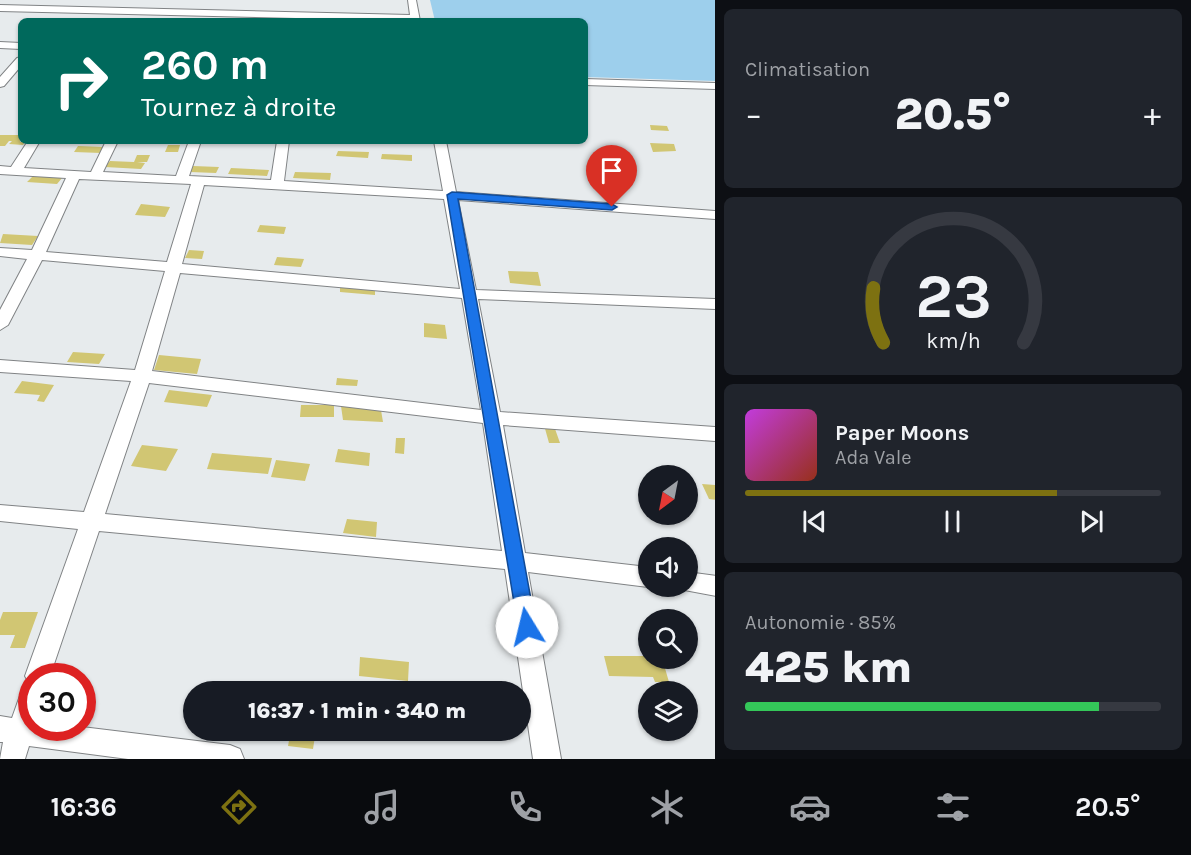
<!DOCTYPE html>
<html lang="fr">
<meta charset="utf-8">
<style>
:root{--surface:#171b24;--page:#20242c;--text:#f1f3f6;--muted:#9ea1a6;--line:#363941;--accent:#7d7111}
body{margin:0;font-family:Karla,sans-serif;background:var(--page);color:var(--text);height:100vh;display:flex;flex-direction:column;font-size:22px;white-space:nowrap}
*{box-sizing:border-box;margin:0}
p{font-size:20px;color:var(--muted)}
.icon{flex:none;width:33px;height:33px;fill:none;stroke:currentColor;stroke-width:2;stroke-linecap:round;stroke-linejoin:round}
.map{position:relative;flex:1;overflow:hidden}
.panel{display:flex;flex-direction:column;gap:9px;padding:9px;background:#0d0f14;width:476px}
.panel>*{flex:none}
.hud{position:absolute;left:18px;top:18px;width:570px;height:126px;border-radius:9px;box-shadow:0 2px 4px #0004;background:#00695c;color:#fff;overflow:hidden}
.needle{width:39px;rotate:212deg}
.buttons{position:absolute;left:638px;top:465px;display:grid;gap:12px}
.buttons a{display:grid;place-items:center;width:60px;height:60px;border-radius:50%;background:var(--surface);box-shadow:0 2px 4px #0004;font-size:30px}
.speed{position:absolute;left:18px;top:663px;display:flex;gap:12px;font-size:30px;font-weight:700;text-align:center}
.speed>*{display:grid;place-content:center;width:78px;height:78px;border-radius:50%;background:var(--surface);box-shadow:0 2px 4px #0004;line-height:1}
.speed .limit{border:9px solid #d22;background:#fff;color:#111}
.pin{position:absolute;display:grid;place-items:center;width:51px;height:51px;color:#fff;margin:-62px -26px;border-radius:50% 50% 50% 0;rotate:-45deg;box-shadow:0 0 6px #0007}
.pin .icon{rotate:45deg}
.me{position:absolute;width:66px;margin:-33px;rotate:351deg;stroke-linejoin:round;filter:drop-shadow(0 0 4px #0008)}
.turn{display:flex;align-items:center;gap:21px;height:126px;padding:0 24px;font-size:27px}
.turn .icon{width:78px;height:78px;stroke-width:2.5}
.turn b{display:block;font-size:42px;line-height:51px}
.big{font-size:45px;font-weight:800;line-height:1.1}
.panel .widget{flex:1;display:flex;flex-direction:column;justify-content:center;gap:9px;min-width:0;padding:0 21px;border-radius:9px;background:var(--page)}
.panel .dial{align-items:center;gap:0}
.dial svg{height:156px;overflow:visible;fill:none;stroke:var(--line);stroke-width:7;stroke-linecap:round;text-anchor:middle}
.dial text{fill:var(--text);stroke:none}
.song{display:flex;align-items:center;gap:18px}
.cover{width:72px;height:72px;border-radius:9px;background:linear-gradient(135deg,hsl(290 70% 55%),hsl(10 70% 35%))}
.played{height:6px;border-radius:3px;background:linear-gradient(90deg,var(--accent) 75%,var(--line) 75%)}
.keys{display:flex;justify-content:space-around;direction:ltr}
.heat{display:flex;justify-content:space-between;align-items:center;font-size:33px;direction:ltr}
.charge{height:9px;border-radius:4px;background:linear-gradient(90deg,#34c759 85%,var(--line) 0)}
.trip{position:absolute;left:183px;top:681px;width:348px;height:60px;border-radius:30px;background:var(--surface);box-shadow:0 2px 4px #0004;font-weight:800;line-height:60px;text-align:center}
.menu{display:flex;height:96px;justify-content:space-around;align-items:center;background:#090b0e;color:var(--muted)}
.menu .icon{width:42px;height:42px}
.menu .on{color:var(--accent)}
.menu b{font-size:27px;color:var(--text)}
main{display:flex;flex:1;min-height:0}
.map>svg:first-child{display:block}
.green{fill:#9dcfec}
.building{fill:#d1c673}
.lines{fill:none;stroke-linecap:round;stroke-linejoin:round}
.minor-casing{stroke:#808385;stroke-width:2}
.minor{fill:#fff;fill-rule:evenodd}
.route{fill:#1a73e8;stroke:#114b97;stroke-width:1.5}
</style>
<main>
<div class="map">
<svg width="716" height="759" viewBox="0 0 716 759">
<rect width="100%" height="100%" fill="#e7ebed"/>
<!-- green -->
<path class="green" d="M430,0H715V81L585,77V21H435Z"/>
<!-- building -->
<path class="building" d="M650,125L667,126L669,131L651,130Z
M0,135H21L20,142H25L23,145L9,144L12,141H9L5,146H0Z
M650,143L674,144L676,151L653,152Z
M168,145H180L178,152H165Z
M78,146L104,147L101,153L74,152Z
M338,151L369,152L368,158L336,156Z
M382,154L412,155V161L381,159Z
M137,155H150L147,162H137L145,163L141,169L105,167L110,161L134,162Z
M193,166L219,167L216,173L190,172Z
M231,168L269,170L267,176L228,174Z
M295,172L331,173L330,180L293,178Z
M33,176L62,178L57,184L27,182Z
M141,204L170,207L165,217L135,215Z
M260,225L286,227L284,234L257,232Z
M3,234L38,236L32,245L0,243Z
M189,250L204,251L202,259L185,258Z
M277,257L304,259L301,267L274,265Z
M508,271L538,272L541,286L510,283Z
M340,285L375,286V295L340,292Z
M424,323L445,325L447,339L424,337Z
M73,352L105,354L99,364L67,362Z
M159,355L201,359L197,374L154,370Z
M337,378L358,380L357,386L336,385Z
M22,381L54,385L44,402L37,401L40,395L14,393Z
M169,390L212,395L207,407L164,402Z
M301,405H334V417H300Z
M341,406L381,410L383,422L343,420Z
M544,425L554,426L560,443H549Z
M396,438H405L404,454L395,453Z
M142,445L178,449L166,471L131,466Z
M338,449L370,453L369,466L335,462Z
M212,453L272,458L268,474L207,469Z
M276,460L310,464L305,481L271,477Z
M702,484L716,485V500L709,499Z
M347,519L377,522L376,537L343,533Z
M3,612H38L25,648H10L15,635H0V620Z
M604,656H648V658H662L669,682H655L653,677L609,676Z
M360,657L409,662L408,681L359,676Z
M426,686L455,689L454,692H426Z
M291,730H316L313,749L288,746Z"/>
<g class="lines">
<defs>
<path id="minor" d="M408,0H416L420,21L0,11V5L410,15Z
M0,42L21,43V49L0,48Z
M21,57V66L4,86L0,87V77L17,58Z
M585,79L716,83V89L585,85Z
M28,141H40L24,168L91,172L106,141H118L103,172L176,176L189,141H201L189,176L271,180L277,141H289L284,181L443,191L434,141H446L456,192L716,211V219L458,200L476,290L716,299V309L478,299L500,412L716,427V441L503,425L525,553L648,567V587L528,572L561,759H533L505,569L99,531L50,676H32V728L82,727L230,745L240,749L244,759H128L29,746L25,759H0L3,742H0V716L12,718L23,687L30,685L25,676L78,529L0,521V505L84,512L131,381L0,372V360L135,370L165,271L42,260L8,325L0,330V310L27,259L0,256V248L32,250L66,178L0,174V166L11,167ZM79,179L191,184L167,262L46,252ZM204,185L444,199L460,289L182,264ZM180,273L462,298L481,410L152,371ZM149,383L483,423L502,551L105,514Z
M687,572L716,576V596L679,589L678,586H687Z"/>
</defs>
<!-- minor casing -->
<use href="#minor" class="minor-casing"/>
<!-- minor -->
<use href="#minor" class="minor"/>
</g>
<!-- route -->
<path class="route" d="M452,192L612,204L617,207L612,210L458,199L536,627L533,633L527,635L520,633L518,627L447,195Z"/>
</svg>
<div class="buttons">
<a><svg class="needle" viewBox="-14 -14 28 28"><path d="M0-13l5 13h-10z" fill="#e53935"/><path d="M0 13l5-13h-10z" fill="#9ea1a6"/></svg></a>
<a><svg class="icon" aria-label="sound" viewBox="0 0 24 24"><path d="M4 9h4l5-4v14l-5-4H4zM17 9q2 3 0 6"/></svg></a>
<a><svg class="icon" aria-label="search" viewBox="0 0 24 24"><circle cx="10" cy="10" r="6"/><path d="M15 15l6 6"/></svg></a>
<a><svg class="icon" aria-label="layers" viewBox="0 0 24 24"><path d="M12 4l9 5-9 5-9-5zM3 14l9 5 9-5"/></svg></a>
</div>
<div class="speed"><div class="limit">30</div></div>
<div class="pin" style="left:612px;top:207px;background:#d93025"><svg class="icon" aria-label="arrive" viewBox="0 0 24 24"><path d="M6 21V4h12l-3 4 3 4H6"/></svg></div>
<svg class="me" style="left:527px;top:627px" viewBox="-20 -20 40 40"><circle r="19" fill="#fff"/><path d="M0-13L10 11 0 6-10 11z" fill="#1a73e8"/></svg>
<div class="trip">16:37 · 1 min · 340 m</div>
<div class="hud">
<div class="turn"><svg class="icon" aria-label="right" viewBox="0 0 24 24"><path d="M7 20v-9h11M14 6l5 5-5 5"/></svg><div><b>260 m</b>Tournez à droite</div></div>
</div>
</div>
<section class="panel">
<div class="widget"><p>Climatisation</p>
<div class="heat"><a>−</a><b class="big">20.5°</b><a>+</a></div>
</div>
<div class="widget dial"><svg viewBox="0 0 100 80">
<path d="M14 69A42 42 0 1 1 86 69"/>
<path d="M14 69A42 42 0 0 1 9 41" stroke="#7d7111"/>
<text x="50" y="56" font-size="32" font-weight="700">23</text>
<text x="50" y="72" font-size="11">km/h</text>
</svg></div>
<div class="widget">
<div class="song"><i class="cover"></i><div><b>Paper Moons</b><p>Ada Vale</p></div></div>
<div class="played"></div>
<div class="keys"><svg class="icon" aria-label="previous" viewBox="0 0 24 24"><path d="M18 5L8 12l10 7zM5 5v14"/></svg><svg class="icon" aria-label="pause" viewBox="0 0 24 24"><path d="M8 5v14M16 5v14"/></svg><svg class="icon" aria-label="next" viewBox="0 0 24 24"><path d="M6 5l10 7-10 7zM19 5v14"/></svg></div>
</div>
<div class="widget"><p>Autonomie · 85%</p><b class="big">425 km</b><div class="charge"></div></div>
</section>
</main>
<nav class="menu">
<b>16:36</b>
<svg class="icon on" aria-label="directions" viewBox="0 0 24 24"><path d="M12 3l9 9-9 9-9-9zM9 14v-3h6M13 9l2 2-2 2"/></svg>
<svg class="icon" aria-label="music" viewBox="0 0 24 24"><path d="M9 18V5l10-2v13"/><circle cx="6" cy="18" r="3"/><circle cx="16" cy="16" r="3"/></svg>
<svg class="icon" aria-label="phone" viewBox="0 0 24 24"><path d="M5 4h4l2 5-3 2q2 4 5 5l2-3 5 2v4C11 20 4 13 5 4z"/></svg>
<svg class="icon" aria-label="climate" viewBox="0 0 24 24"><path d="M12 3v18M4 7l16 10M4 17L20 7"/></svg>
<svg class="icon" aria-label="car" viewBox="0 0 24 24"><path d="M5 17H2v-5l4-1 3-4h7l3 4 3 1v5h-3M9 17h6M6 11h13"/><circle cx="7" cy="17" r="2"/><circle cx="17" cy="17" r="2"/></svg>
<svg class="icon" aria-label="filters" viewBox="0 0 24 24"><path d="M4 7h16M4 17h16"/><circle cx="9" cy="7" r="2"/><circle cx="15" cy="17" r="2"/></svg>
<b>20.5°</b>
</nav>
